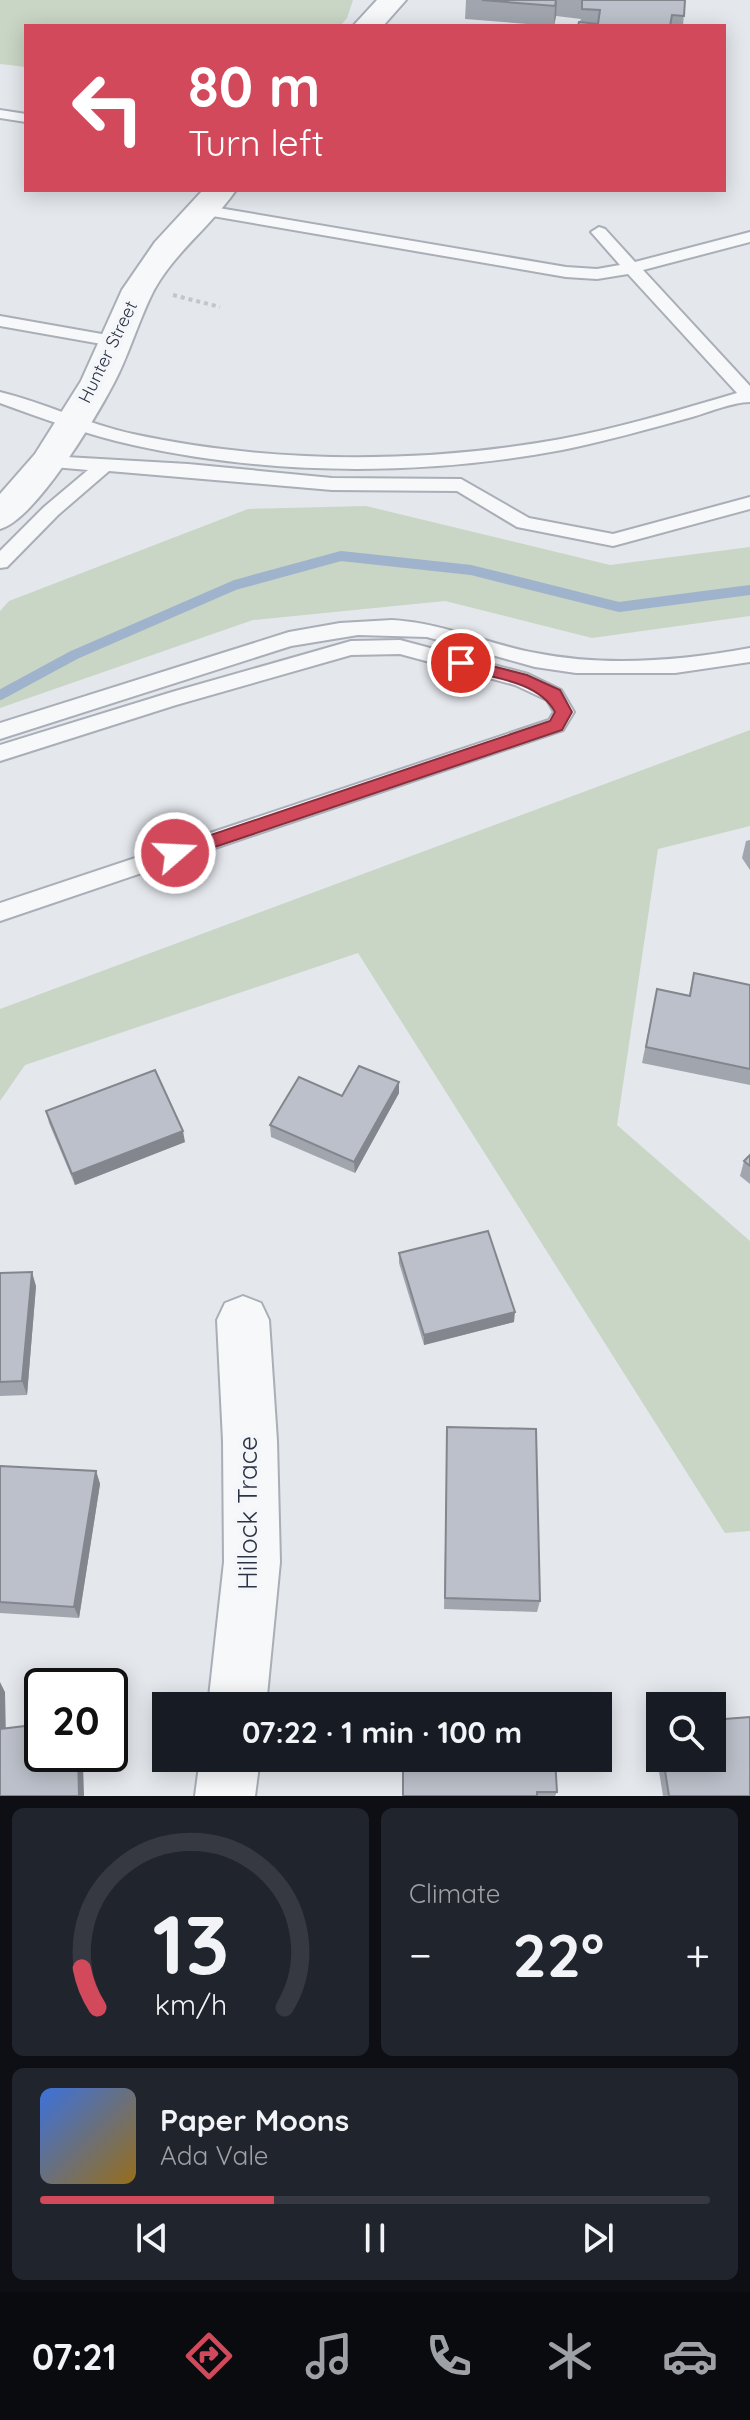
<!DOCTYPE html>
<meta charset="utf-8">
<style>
:root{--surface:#171b24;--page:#20242c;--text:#f1f3f6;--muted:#9ea1a6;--line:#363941;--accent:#d1495b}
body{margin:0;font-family:Quicksand,sans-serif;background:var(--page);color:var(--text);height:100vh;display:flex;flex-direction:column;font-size:30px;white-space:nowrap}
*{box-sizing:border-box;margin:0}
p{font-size:26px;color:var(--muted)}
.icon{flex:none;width:44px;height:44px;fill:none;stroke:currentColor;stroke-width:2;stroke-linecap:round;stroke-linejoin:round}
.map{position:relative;height:1796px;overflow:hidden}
.details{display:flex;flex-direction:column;gap:12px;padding:12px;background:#0d0f14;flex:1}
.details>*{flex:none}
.guide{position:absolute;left:24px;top:24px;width:702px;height:168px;border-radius:0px;box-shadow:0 4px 20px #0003;background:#d1495b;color:#fff;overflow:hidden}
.fabs{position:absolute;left:646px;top:1692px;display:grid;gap:16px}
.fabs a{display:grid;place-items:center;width:80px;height:80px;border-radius:0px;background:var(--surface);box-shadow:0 4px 20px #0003;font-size:40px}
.speed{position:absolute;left:24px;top:1668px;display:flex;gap:16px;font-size:40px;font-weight:700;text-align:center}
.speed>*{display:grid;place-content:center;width:104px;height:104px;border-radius:50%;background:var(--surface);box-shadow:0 4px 20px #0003;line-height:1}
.speed .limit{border:4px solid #111;border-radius:12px;background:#fff;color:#111}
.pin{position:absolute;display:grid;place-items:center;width:68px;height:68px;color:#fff;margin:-34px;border:4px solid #fff;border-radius:50%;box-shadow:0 2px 8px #0007}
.me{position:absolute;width:88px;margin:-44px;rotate:71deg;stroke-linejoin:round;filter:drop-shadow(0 0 6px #0008)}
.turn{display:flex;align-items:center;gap:28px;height:168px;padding:0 32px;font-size:36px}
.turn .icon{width:104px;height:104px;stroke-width:2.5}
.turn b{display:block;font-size:56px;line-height:68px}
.big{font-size:60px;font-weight:800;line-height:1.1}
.details .widget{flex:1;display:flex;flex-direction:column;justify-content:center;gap:12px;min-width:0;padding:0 28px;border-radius:12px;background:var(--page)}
.details .dial{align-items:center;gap:0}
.dial svg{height:208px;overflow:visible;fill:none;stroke:var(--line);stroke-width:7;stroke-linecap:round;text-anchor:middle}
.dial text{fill:var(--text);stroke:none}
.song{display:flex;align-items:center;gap:24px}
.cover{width:96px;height:96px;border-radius:12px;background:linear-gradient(135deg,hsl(220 70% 55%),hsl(40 70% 35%))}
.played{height:8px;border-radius:4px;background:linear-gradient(90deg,var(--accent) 35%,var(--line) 35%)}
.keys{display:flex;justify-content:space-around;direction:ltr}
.heat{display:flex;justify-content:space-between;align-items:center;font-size:44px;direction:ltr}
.details .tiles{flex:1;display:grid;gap:12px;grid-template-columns:1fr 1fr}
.widget:last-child{grid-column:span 2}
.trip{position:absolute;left:152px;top:1692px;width:460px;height:80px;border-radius:0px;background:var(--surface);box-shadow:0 4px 20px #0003;font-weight:800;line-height:80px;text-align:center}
.dock{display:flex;height:128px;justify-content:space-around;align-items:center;background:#090b0e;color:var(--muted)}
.dock .icon{width:56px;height:56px}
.dock .selected{color:var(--accent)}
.dock b{font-size:36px;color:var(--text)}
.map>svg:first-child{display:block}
.green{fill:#c9d6c5}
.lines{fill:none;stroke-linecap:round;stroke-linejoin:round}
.stream{stroke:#9fb4cc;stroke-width:10}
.lane-casing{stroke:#a9aeb7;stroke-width:4}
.street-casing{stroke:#a9aeb7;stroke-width:4}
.path{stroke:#c2c5cb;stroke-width:4;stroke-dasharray:4 4;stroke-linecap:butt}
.lane{fill:#f7f8fa;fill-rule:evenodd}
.street{fill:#f7f8fa;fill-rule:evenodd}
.wall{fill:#a1a5ae}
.shaded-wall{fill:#83868d}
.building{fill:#bbc0ca;stroke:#83868d;stroke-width:2}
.route{fill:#d1495b;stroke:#882f3b;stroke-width:2}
.labels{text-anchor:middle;stroke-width:8;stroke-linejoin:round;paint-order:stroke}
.far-street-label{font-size:18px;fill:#2b3445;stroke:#f4f6f9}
.near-street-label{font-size:26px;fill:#2b3445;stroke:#f4f6f9}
</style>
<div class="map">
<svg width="750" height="1796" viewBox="0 0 750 1796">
<rect width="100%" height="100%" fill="#e4e7ec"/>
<!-- green -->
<path class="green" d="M0,0H353L347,18L340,26H26V67L0,64Z
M366,506L610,565L750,547V616L592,638L445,601L253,620L0,708V611L9,601L248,509Z
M750,730V826L658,849L617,1125L750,1241V1531L725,1533L358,953L25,1065L0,1101V1009Z"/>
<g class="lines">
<!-- stream -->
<path class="stream" d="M0,695L74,655L235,585L341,556L471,570L619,607L750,590"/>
<defs>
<path id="lane" d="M0,110L26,114V122L0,118Z
M201,205L566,267L597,269L620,265L591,232L599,227L605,229L635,262L750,232V242L643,270L750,386V402C732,402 710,412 692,417C649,429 606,441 562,450C422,476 272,476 133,445C88,435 44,419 0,403V392C45,403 87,424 133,434C272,464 421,464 561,439C620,428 679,410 737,393L628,274L597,279L566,277L195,213L193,210Z
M0,316L113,336L121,341L113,346L0,326Z
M48,456L188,464L332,478L461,479L529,518L613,534L750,497V509L613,546L517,527L457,491L332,490L109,471L58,515L7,567L0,568V551L44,507L88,470L42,466L39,462L42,458Z
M392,620C443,623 487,644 536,653C606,667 680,661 750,648V662L675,673H576L535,667L427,637L358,635L291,646L0,739V723L289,632L340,623Z
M400,640L528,674L561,690L574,712L563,730L0,921V903L549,720L554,712L547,700L515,685L400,654L351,655L176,705L0,761V745L172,692L351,641Z"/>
<path id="street" d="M377,0H406L383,26H353Z
M203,190H236C211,226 175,252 154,290C139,319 130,352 115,381C97,416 36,519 0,529V494L35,454L81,381L122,290L155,242Z
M243,1296L261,1303L269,1320L277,1441L280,1562L266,1706H208L224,1562L223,1441L217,1320L225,1303Z
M200,1758H260L255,1796H195Z"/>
</defs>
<!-- lane casing -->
<use href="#lane" class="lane-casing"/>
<!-- street casing -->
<use href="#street" class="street-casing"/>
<!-- path -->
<path class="path" d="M173,295L220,307"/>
<!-- lane -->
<use href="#lane" class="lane"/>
<!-- street -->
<use href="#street" class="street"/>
</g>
<!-- wall -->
<path class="wall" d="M466,0H685L683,26H578L581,19L556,16L554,26L465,19Z
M750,840V870L742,858L746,841Z
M694,973L750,985V1085L642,1063L657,989L689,995Z
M399,1082V1093L355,1173L271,1137L270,1125L342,1096Z
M46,1111L185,1142L75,1185L49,1123Z
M750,1155V1184L740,1176L744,1161Z
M399,1253L514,1322L424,1345L399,1263Z
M0,1273L36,1286L27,1395L0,1396Z
M447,1427L540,1601L537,1612L444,1609Z
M0,1466L96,1471L100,1484L79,1618L0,1613Z
M660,1724V1758H712L750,1796H663L653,1734L657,1725Z
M557,1792L555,1796H402Z"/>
<!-- shaded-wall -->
<path class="shaded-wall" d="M557,0L556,16L554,26L555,6Z
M399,1082V1093L355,1173L354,1162Z
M183,1131L185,1142L75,1185L72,1174Z
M32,1272L36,1286L27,1395L22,1381Z
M515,1312L514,1322L424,1345V1335Z
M96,1471L100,1484L79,1618L74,1607Z
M0,1682L5,1692L6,1739L0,1729Z
M78,1755L83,1764L84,1796H79Z"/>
<!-- building -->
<path class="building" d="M482,0H556L555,6Z
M582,0H685L684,16L672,15L670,26H578L579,22L598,24L600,10L582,9Z
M694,973L750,985V1069L646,1047L657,989L690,996Z
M359,1066L399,1082L354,1162L270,1125L299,1077L342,1096Z
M155,1070L183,1131L72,1174L46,1111Z
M750,1155V1166L744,1161Z
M488,1231L515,1312L424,1335L399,1253Z
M32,1272L22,1381L0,1382V1273Z
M447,1427L536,1429L540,1601L445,1598Z
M0,1466L96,1471L74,1607L0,1602Z
M404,1704L505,1706H404Z
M750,1717V1796H669L663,1758H712V1720Z
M42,1724V1754H44V1759L78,1755L79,1796H0V1729Z
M403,1758H555L557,1792H537V1796H403Z"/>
<!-- route -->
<path class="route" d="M461,658L527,675L560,690L572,712L562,730L182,858H169L166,853L169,849L550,721L555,712C538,680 488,677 455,668L453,663Z"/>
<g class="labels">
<!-- far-street labels -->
<g class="far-street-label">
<text transform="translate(108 352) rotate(-64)" y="6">Hunter Street</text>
</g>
<!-- near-street labels -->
<g class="near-street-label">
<text transform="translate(248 1513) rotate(-90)" y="9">Hillock Trace</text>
</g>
</g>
</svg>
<div class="fabs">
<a><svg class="icon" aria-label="search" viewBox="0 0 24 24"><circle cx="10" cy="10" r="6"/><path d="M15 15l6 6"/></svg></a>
</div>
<div class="speed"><div class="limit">20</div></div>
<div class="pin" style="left:461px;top:663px;background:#d93025"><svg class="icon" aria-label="arrive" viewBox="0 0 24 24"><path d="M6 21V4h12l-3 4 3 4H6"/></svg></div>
<svg class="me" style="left:175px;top:853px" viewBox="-20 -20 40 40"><circle r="17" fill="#d1495b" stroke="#fff" stroke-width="3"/><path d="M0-11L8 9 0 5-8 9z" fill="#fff"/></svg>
<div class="trip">07:22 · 1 min · 100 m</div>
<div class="guide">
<div class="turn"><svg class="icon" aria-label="left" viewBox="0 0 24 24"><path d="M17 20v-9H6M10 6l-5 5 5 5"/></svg><div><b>80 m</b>Turn left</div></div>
</div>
</div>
<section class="details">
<div class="tiles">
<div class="widget dial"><svg viewBox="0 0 100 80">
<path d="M14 69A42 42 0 1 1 86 69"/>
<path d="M14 69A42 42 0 0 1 8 54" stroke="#d1495b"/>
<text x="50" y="56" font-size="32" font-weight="700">13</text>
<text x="50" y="72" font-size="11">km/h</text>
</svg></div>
<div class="widget"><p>Climate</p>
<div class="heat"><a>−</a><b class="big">22°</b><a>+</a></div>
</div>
<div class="widget">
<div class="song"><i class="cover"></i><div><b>Paper Moons</b><p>Ada Vale</p></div></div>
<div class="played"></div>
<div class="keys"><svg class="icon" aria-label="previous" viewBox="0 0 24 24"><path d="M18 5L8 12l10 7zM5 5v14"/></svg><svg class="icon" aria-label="pause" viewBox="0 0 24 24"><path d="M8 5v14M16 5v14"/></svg><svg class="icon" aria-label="next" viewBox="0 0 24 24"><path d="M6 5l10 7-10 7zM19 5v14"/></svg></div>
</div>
</div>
</section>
<nav class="dock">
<b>07:21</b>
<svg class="icon selected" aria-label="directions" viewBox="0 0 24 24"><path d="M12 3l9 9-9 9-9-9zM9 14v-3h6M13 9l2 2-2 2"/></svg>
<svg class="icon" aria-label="music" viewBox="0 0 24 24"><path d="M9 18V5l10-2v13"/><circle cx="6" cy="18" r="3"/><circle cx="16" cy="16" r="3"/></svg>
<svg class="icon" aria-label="phone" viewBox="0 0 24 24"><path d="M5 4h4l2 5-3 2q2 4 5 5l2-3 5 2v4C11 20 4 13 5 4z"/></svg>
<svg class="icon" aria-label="climate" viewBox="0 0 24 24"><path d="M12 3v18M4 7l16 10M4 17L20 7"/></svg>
<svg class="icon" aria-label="car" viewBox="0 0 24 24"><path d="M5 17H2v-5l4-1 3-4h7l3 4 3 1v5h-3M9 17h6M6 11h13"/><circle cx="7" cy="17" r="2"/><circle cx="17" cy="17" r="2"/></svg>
</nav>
